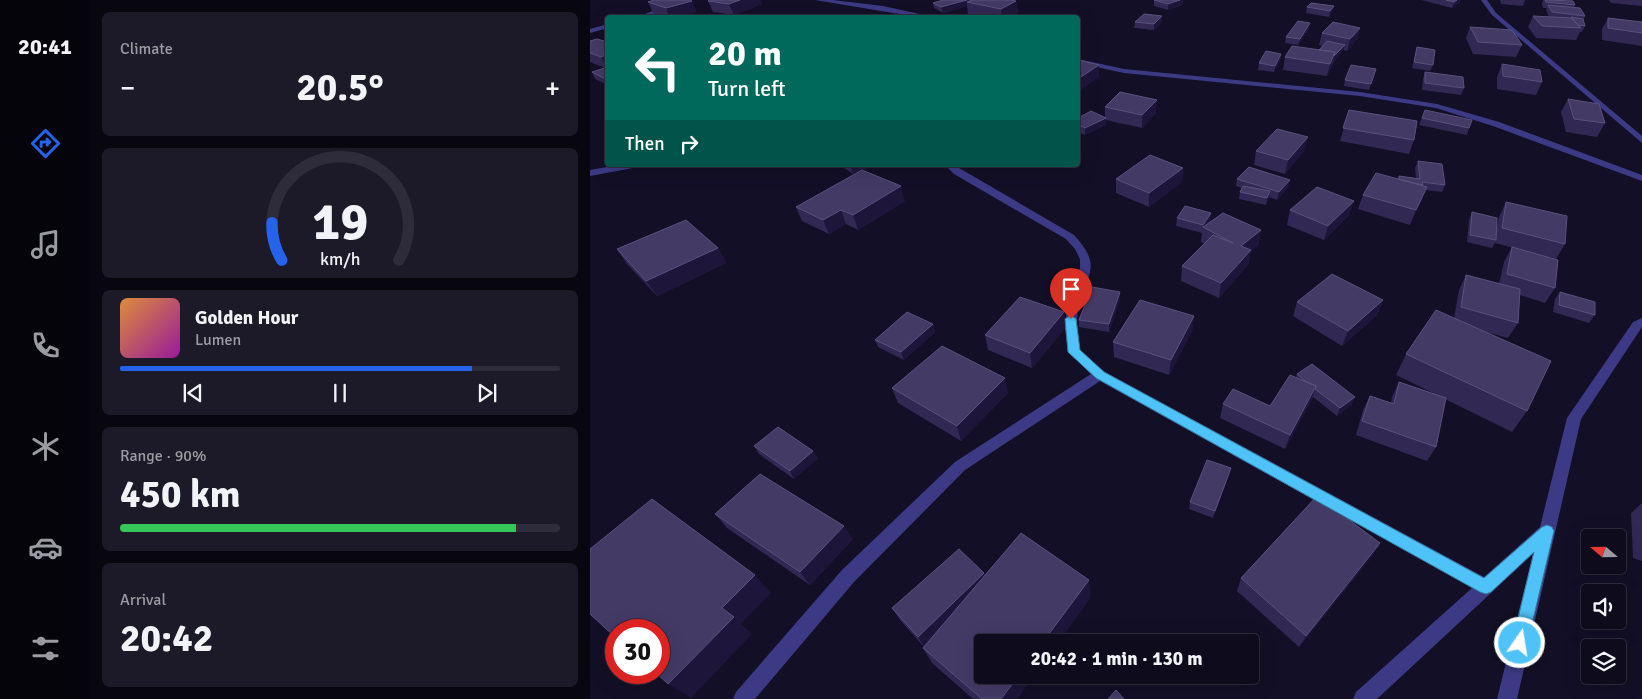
<!DOCTYPE html>
<meta charset="utf-8">
<style>
:root{--surface:#0e0b1c;--page:#1c1929;--text:#f1f3f6;--muted:#9b9ba3;--line:#2e2b3b;--accent:#2563eb}
body{margin:0;font-family:Signika,sans-serif;background:var(--page);color:var(--text);height:100vh;display:flex;flex-direction:column;font-size:19px;white-space:nowrap}
*{box-sizing:border-box;margin:0}
p{font-size:16px;color:var(--muted)}
.icon{flex:none;width:28px;height:28px;fill:none;stroke:currentColor;stroke-width:2;stroke-linecap:round;stroke-linejoin:round}
.map{position:relative;flex:1;overflow:hidden}
.side{display:flex;flex-direction:column;gap:12px;padding:12px;background:#08060f;width:500px}
.side>*{flex:none}
.top-card{position:absolute;left:15px;top:15px;width:475px;height:152px;border-radius:5px;box-shadow:0 5px 20px #0002,0 0 0 1px var(--line);background:#00695c;color:#fff;overflow:hidden}
.needle{width:32px;rotate:290deg}
.fabs{position:absolute;left:991px;top:529px;display:grid;gap:10px}
.fabs a{display:grid;place-items:center;width:45px;height:45px;border-radius:5px;background:var(--surface);box-shadow:0 5px 20px #0002,0 0 0 1px var(--line);font-size:25px}
.speed{position:absolute;left:15px;top:619px;display:flex;gap:10px;font-size:25px;font-weight:700;text-align:center}
.speed>*{display:grid;place-content:center;width:65px;height:65px;border-radius:50%;background:var(--surface);box-shadow:0 5px 20px #0002,0 0 0 1px var(--line);line-height:1}
.speed .limit{border:8px solid #d22;background:#fff;color:#111}
.pin{position:absolute;display:grid;place-items:center;width:42px;height:42px;color:#fff;margin:-51px -21px;border-radius:50% 50% 50% 0;rotate:-45deg;box-shadow:0 0 5px #0007}
.pin .icon{rotate:45deg}
.me{position:absolute;width:55px;margin:-28px;rotate:13deg;stroke-linejoin:round;filter:drop-shadow(0 0 4px #0008)}
.turn{display:flex;align-items:center;gap:18px;height:105px;padding:0 20px;font-size:22px}
.turn .icon{width:65px;height:65px;stroke-width:2.5}
.turn b{display:block;font-size:35px;line-height:42px}
.then{display:flex;align-items:center;height:48px;padding:0 20px;background:#0003;gap:10px;font-size:19px}
.big{font-size:38px;font-weight:700;line-height:1.1}
.side .card{flex:1;display:flex;flex-direction:column;justify-content:center;gap:8px;min-width:0;padding:0 18px;border-radius:8px;background:var(--page)}
.side .dial{align-items:center;gap:0}
.dial svg{height:130px;overflow:visible;fill:none;stroke:var(--line);stroke-width:7;stroke-linecap:round;text-anchor:middle}
.dial text{fill:var(--text);stroke:none}
.song{display:flex;align-items:center;gap:15px}
.cover{width:60px;height:60px;border-radius:8px;background:linear-gradient(135deg,hsl(30 70% 55%),hsl(300 70% 35%))}
.played{height:5px;border-radius:2px;background:linear-gradient(90deg,var(--accent) 80%,var(--line) 80%)}
.keys{display:flex;justify-content:space-around;direction:ltr}
.heat{display:flex;justify-content:space-between;align-items:center;font-size:28px;direction:ltr}
.charge{height:8px;border-radius:4px;background:linear-gradient(90deg,#34c759 90%,var(--line) 0)}
.trip{position:absolute;left:384px;top:634px;width:285px;height:50px;border-radius:5px;background:var(--surface);box-shadow:0 5px 20px #0002,0 0 0 1px var(--line);font-weight:700;line-height:50px;text-align:center}
main{display:flex;flex:1;min-height:0}
.menu{display:flex;flex-direction:column;width:90px;justify-content:space-around;align-items:center;background:#06040b;color:var(--muted)}
.menu .icon{width:35px;height:35px}
.menu .current{color:var(--accent)}
.menu b{font-size:22px;color:var(--text)}
.map>svg:first-child{display:block}
.lines{fill:none;stroke-linecap:round;stroke-linejoin:round}
.street{fill:#3d3a85;fill-rule:evenodd}
.wall{fill:#312854}
.shaded-wall{fill:#1d163a}
.building{fill:#433a66;stroke:#5a527e}
.route{fill:#4fc3f7;stroke:#337fa1}
</style>
<main>
<nav class="menu">
<b>20:41</b>
<svg class="icon current" aria-label="directions" viewBox="0 0 24 24"><path d="M12 3l9 9-9 9-9-9zM9 14v-3h6M13 9l2 2-2 2"/></svg>
<svg class="icon" aria-label="music" viewBox="0 0 24 24"><path d="M9 18V5l10-2v13"/><circle cx="6" cy="18" r="3"/><circle cx="16" cy="16" r="3"/></svg>
<svg class="icon" aria-label="phone" viewBox="0 0 24 24"><path d="M5 4h4l2 5-3 2q2 4 5 5l2-3 5 2v4C11 20 4 13 5 4z"/></svg>
<svg class="icon" aria-label="climate" viewBox="0 0 24 24"><path d="M12 3v18M4 7l16 10M4 17L20 7"/></svg>
<svg class="icon" aria-label="car" viewBox="0 0 24 24"><path d="M5 17H2v-5l4-1 3-4h7l3 4 3 1v5h-3M9 17h6M6 11h13"/><circle cx="7" cy="17" r="2"/><circle cx="17" cy="17" r="2"/></svg>
<svg class="icon" aria-label="filters" viewBox="0 0 24 24"><path d="M4 7h16M4 17h16"/><circle cx="9" cy="7" r="2"/><circle cx="15" cy="17" r="2"/></svg>
</nav>
<section class="side">
<div class="card"><p>Climate</p>
<div class="heat"><a>−</a><b class="big">20.5°</b><a>+</a></div>
</div>
<div class="card dial"><svg viewBox="0 0 100 80">
<path d="M14 69A42 42 0 1 1 86 69"/>
<path d="M14 69A42 42 0 0 1 8 46" stroke="#2563eb"/>
<text x="50" y="56" font-size="32" font-weight="700">19</text>
<text x="50" y="72" font-size="11">km/h</text>
</svg></div>
<div class="card">
<div class="song"><i class="cover"></i><div><b>Golden Hour</b><p>Lumen</p></div></div>
<div class="played"></div>
<div class="keys"><svg class="icon" aria-label="previous" viewBox="0 0 24 24"><path d="M18 5L8 12l10 7zM5 5v14"/></svg><svg class="icon" aria-label="pause" viewBox="0 0 24 24"><path d="M8 5v14M16 5v14"/></svg><svg class="icon" aria-label="next" viewBox="0 0 24 24"><path d="M6 5l10 7-10 7zM19 5v14"/></svg></div>
</div>
<div class="card"><p>Range · 90%</p><b class="big">450 km</b><div class="charge"></div></div>
<div class="card"><p>Arrival</p><b class="big">20:42</b></div>
</section>
<div class="map">
<svg width="1052" height="699" viewBox="0 0 1052 699">
<rect width="100%" height="100%" fill="#130f26"/>
<g class="lines">
<!-- street -->
<path class="street" d="M93,0H102L54,18H44Z
M225,0H242L293,6L348,18H333Z
M891,0H897L906,13L1052,136V143L902,15Z
M18,24V28L0,33V29Z
M488,59L534,69L770,92L847,104L909,122L1052,175V181L903,126L846,108L770,96L534,73L488,63Z
M28,165H47L43,168L0,176V170Z
M355,165H364L484,235C513,267 497,272 489,307C485,321 488,336 490,350L515,372L894,577L950,527L977,418L1043,322L1052,318V327L991,419L927,699H907L943,554L787,699H763L766,692L882,588L510,381L375,470L264,582L165,699H143L146,692L252,570L365,462L501,374L478,352L475,328L477,308L490,268V259L485,249L476,239L364,174Z"/>
</g>
<!-- wall -->
<path class="wall" d="M564,0H593L592,5L578,10L564,6Z
M831,0H870L869,3L862,8Z
M910,0H935L933,6L911,4Z
M953,0H974L985,5L984,7L995,16L993,20L995,26L992,32H990L986,40L946,38L938,27L943,16L959,17L956,10L957,8H953L952,4Z
M1019,0H1052V6L1021,3Z
M118,1L172,4L144,15L123,12Z
M426,1L428,12L418,18H397L378,14L377,6L353,13L344,8L343,3Z
M58,2L107,12L87,18H76L63,13Z
M721,3L742,12L739,17L716,13L717,7Z
M1018,18L1052,22V46L1012,40V29Z
M545,22H572L564,30L544,28Z
M880,27L932,45L926,57L883,54L876,38Z
M770,28L767,39L757,51L753,50L743,63L737,76L693,70L695,57L729,50L733,46L729,45L732,33Z
M719,29L708,45L695,43L696,37Z
M0,41L18,42V85L5,79L2,72L15,68L0,62Z
M827,47L843,65L840,71L822,68Z
M691,54L690,60L684,72L668,70L669,63Z
M912,64L952,82L946,95L907,89V77Z
M786,69L779,90L754,86L755,80Z
M835,72L874,88L871,95L832,90L833,79Z
M978,99L1015,123L1007,137L976,132L971,112Z
M515,107L566,113L552,128L516,120V125L495,135L488,132V118L515,117Z
M759,110L824,140L819,154L750,141Z
M835,110L879,128L877,135L829,125Z
M718,137L714,151L695,174L664,165L666,151Z
M828,161L855,185L852,192L835,190L820,225L768,209L773,195L808,179L809,176L826,178L825,168Z
M250,165H283L263,174Z
M442,165H457L453,168Z
M593,168L592,182L559,207L526,193V179Z
M647,179L698,188L687,200L679,197L676,205L649,199L650,192L652,188L646,186Z
M315,201L268,230L256,224L239,234L212,221L206,207Z
M764,201L759,215L734,240L697,225L700,210Z
M916,202L975,244L966,259L905,243L902,248L877,242L879,220L882,212L906,233L909,217Z
M621,213L620,221L618,224L671,230L668,245L661,251L658,265L629,298L591,281L592,266L615,244L611,242L612,233L586,226L587,218Z
M922,247L965,288L955,303L930,295L928,323L918,338L892,331L937,411L922,432L855,399L846,447L837,461L766,435L773,410L780,396L801,403L802,397L809,382L845,394L806,375L816,354L864,318L869,290L876,275L909,284L914,262Z
M128,248L136,263L67,296L37,264L27,249Z
M530,292V299L519,332L489,327V320Z
M970,292L1005,315L999,323L963,312L965,299Z
M793,300L787,315L752,346L703,316L707,302Z
M604,316L602,331L579,375L524,357L523,342Z
M343,324L345,332L314,360L288,347L285,340Z
M476,327L442,368L398,350L395,335Z
M707,374L762,404L747,416L723,397L721,401L695,449L630,418L633,404L680,406L706,377Z
M302,388L418,393L371,441L308,403Z
M164,446L228,458L204,479L169,454Z
M639,475L623,518L599,509L600,502Z
M1052,503V561L1043,558L1041,513Z
M125,514L263,539L220,585L137,528Z
M790,543L782,556L709,647L647,591L651,578Z
M394,573L395,575L499,580L500,598L468,642H392V675H444L427,699H383L342,663L333,648L334,647L310,620L302,608Z"/>
<!-- shaded-wall -->
<path class="shaded-wall" d="M150,0H170L172,4L144,15L139,4Z
M377,0H390L377,2V6L353,13L351,7Z
M590,0H593L592,5L578,10V4Z
M867,0H870L869,3L862,8L864,2Z
M102,1L107,12L87,18H80L76,8Z
M426,1L428,12L418,18H412L411,9Z
M744,6L742,12L739,17L740,11Z
M572,16V22L564,30V24Z
M720,23L719,29L708,45L710,39Z
M770,28L767,39L757,51L760,39Z
M755,45L753,51L743,63L744,56Z
M745,52L742,64L737,76L740,64Z
M18,54V68L11,57Z
M691,54L690,60L684,72L685,66Z
M509,65V77L488,92V79Z
M567,100L566,113L552,128V115Z
M516,118V125L495,135V128Z
M718,137L714,151L695,174L698,160Z
M260,165H283L263,174Z
M593,168L592,182L559,207V193Z
M700,180L698,188L687,200L689,192Z
M311,186L315,201L268,230L263,215Z
M837,187L831,201L820,225L826,210Z
M680,191L679,199L676,205L677,198Z
M764,201L759,215L734,240L738,226Z
M251,210L256,224L239,234L233,220Z
M621,213L620,221L615,228L613,227V225Z
M671,230L668,245L661,251L658,265L629,298L631,283L651,246Z
M128,248L136,263L67,296L56,281Z
M530,292V299L519,332V324Z
M793,300L787,315L752,346L758,331Z
M474,312L476,327L442,368L440,353Z
M604,316L602,331L579,375L581,360Z
M343,324L345,332L314,360L311,352Z
M415,378L418,393L371,441L367,426Z
M726,386L721,401L695,449L700,435Z
M765,397L762,404L747,416L750,408Z
M223,451L228,458L204,479L200,471Z
M641,468L639,475L623,518L625,511Z
M254,526L263,539L220,585L210,572Z
M790,543L782,556L709,647L716,636Z
M394,573L399,585L335,648L328,637Z
M165,575L181,593L151,624L162,634L101,698L78,684L132,608Z
M499,580L500,598L468,642H453Z
M429,675H444L427,699H411Z"/>
<!-- building -->
<path class="building" d="M64,0H100L102,1L76,8L58,2Z
M120,0H150L139,4L118,1Z
M353,0H377L351,7L343,3Z
M382,0H420L426,1L411,9L377,2Z
M564,0H590L578,4Z
M856,0H867L864,2Z
M955,0L983,1L985,5L956,2Z
M721,3L744,6L740,11L717,7Z
M958,5L990,8L995,16L962,12Z
M554,14L572,16L564,24L545,22Z
M943,16L981,18L991,28L952,26Z
M981,17L993,19L995,26L988,25Z
M1018,18L1052,22V33L1018,28Z
M708,21L720,23L710,39L696,37Z
M743,22L770,28L760,39L732,33Z
M880,27L922,30L932,45L888,42Z
M7,39L18,42V54L11,57L0,53V41Z
M737,41L755,45L744,56L745,52L729,50Z
M702,46L745,52L740,64L695,57Z
M827,47L845,50L843,65L824,62Z
M676,51L691,54L685,66L669,63Z
M488,60L509,65L488,79Z
M912,64L950,70L952,82L913,76Z
M761,65L786,69L781,84L755,80Z
M18,67L17,80L2,72Z
M835,72L873,77L874,88L835,83Z
M530,92L567,100L552,115L515,107Z
M978,99L1009,104L1015,123L984,119Z
M759,110L827,121L824,140L753,128Z
M835,110L882,120L879,128L832,118Z
M501,111L516,118L495,128L488,125V118Z
M687,129L718,137L698,160L666,151Z
M560,155L593,168L559,193L526,179Z
M828,161L852,164L855,185L832,182L833,185L809,179V176L830,179Z
M659,167L700,180L689,192L647,179Z
M272,170L311,186L263,215L251,210L233,220L206,207Z
M786,173L837,187L826,210L773,195Z
M653,186L680,191L677,198L650,192Z
M727,187L764,201L738,226L700,210Z
M916,202L977,216L975,244L912,228Z
M595,206L621,213L613,225L587,218Z
M882,212L907,218L906,240L880,235Z
M633,213L671,230L651,246L661,250L631,283L592,266L623,235L643,243L613,227Z
M96,220L128,248L56,281L27,249Z
M922,247L968,260L965,288L917,274Z
M742,274L793,300L758,331L707,302Z
M876,275L930,289L928,323L871,307Z
M502,287L530,292L519,324L489,320Z
M970,292L1005,302V315L969,305Z
M430,297L474,312L440,353L395,335Z
M550,300L604,316L581,360L523,342Z
M846,310L961,361L937,411L816,354Z
M317,312L343,324L311,352L285,340Z
M352,346L415,378L367,426L302,388Z
M722,364L765,397L750,408L725,389L726,386L716,382L707,374Z
M700,375L726,386L700,435L633,404L643,389L680,406Z
M809,382L856,398L846,447L772,421L780,396L804,404Z
M188,427L223,451L200,471L164,446Z
M617,460L641,468L625,511L600,502Z
M170,474L254,526L210,572L125,514Z
M727,496L790,543L716,636L651,578Z
M62,499L165,575L132,608L144,617L78,684L65,672H69V630H26V638L0,614V549Z
M431,533L499,580L453,642H392V675H429L411,699H392L333,648Z
M369,549L394,573L328,637L302,608Z
M526,690L534,699H518Z"/>
<!-- route -->
<path class="route" d="M481,315L486,319L490,350L514,372L894,578L952,527L957,525L962,527L964,531L936,649L930,651L925,649L922,643L944,552L901,592L896,594L890,592L506,378L478,352L475,319Z"/>
</svg>
<div class="fabs">
<a><svg class="needle" viewBox="-14 -14 28 28"><path d="M0-13l5 13h-10z" fill="#e53935"/><path d="M0 13l5-13h-10z" fill="#9b9ba3"/></svg></a>
<a><svg class="icon" aria-label="sound" viewBox="0 0 24 24"><path d="M4 9h4l5-4v14l-5-4H4zM17 9q2 3 0 6"/></svg></a>
<a><svg class="icon" aria-label="layers" viewBox="0 0 24 24"><path d="M12 4l9 5-9 5-9-5zM3 14l9 5 9-5"/></svg></a>
</div>
<div class="speed"><div class="limit">30</div></div>
<div class="pin" style="left:481px;top:319px;background:#d93025"><svg class="icon" aria-label="arrive" viewBox="0 0 24 24"><path d="M6 21V4h12l-3 4 3 4H6"/></svg></div>
<svg class="me" style="left:930px;top:643px" viewBox="-20 -20 40 40"><circle r="17" fill="#4fc3f7" stroke="#fff" stroke-width="3"/><path d="M0-11L8 9 0 5-8 9z" fill="#fff"/></svg>
<div class="trip">20:42 · 1 min · 130 m</div>
<div class="top-card">
<div class="turn"><svg class="icon" aria-label="left" viewBox="0 0 24 24"><path d="M17 20v-9H6M10 6l-5 5 5 5"/></svg><div><b>20 m</b>Turn left</div></div>
<div class="then">Then<svg class="icon" aria-label="right" viewBox="0 0 24 24"><path d="M7 20v-9h11M14 6l5 5-5 5"/></svg></div>
</div>
</div>
</main>
